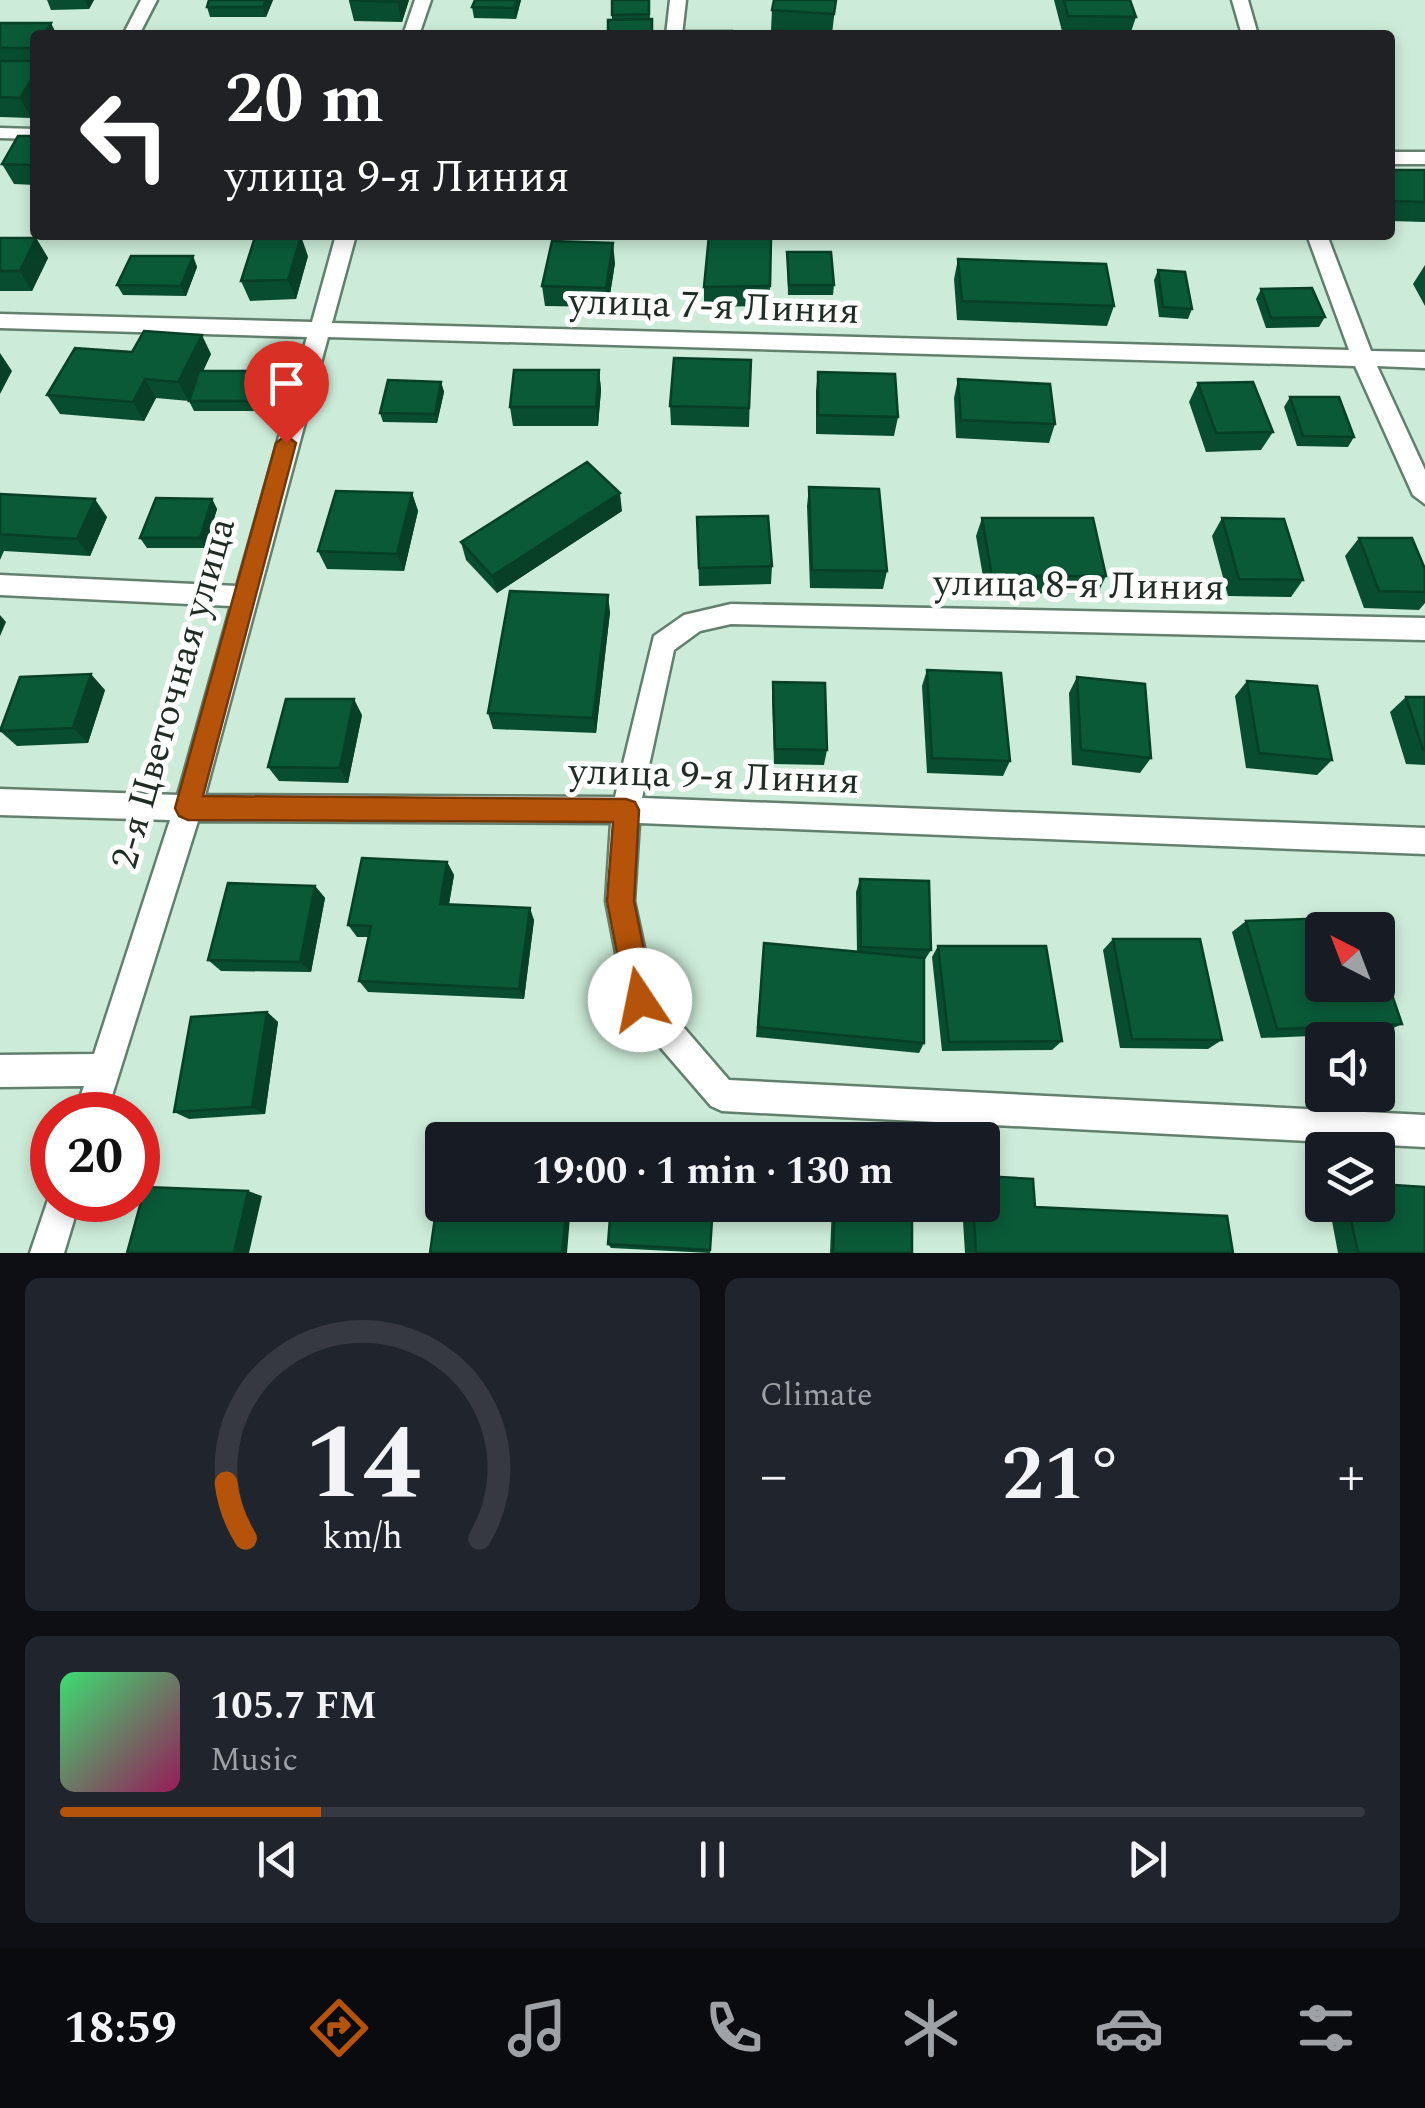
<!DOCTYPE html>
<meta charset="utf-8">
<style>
:root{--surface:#171b24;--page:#20242c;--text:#f1f3f6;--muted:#9ea1a6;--line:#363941;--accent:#b45309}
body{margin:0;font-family:Spectral,serif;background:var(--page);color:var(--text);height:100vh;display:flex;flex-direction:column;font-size:38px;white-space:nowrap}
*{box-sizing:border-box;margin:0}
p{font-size:32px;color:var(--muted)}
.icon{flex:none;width:55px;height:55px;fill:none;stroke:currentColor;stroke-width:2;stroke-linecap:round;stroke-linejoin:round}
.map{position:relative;height:1253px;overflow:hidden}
.sheet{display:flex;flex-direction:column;gap:25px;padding:25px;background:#0d0f14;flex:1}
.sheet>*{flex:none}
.hud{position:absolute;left:30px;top:30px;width:1365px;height:210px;border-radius:10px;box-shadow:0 5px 15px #0003;background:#202124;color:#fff;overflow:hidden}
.needle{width:65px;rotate:318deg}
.tools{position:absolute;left:1305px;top:912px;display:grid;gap:20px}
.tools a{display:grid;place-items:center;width:90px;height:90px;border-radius:10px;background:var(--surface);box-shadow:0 5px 15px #0003;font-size:50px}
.speed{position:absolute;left:30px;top:1092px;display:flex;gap:20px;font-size:50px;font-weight:700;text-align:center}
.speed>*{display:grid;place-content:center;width:130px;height:130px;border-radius:50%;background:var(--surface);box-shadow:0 5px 15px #0003;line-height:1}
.speed .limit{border:15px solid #d22;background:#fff;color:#111}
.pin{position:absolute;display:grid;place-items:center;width:85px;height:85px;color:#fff;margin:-102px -42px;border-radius:50% 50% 50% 0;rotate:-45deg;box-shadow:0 0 10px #0007}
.pin .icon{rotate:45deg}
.me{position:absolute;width:110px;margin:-55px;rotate:349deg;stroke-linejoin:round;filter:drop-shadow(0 0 8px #0008)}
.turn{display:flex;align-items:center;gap:35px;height:210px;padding:0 30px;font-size:45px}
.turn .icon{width:130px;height:130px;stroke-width:2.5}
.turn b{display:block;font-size:70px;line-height:85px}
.big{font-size:75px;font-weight:700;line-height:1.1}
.sheet .tile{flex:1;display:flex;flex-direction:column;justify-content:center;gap:15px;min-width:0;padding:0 35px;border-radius:15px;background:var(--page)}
.sheet .dial{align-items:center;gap:0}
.dial svg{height:260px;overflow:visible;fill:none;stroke:var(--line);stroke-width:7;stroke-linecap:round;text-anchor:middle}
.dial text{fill:var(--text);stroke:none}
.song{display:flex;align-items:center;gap:30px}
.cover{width:120px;height:120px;border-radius:15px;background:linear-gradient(135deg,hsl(140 70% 55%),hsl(330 70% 35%))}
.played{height:10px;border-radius:5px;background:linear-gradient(90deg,var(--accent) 20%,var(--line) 20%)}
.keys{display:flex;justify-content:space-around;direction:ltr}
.heat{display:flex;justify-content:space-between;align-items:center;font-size:55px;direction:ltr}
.sheet .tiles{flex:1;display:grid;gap:25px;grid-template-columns:1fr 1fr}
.tile:last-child{grid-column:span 2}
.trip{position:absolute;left:425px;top:1122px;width:575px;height:100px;border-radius:10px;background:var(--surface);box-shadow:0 5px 15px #0003;font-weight:700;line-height:100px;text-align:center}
.tabs{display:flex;height:160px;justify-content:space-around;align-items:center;background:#090b0e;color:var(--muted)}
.tabs .icon{width:70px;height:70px}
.tabs .active{color:var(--accent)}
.tabs b{font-size:45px;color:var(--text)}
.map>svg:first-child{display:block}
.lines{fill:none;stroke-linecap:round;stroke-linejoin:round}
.service-casing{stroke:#637f6e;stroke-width:5}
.service{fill:#fff;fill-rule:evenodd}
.wall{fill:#094d30}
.shaded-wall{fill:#073f27}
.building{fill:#0a5a38;stroke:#073f27;stroke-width:2.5}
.route{fill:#b45309;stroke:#753606;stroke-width:2.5}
.labels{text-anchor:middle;stroke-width:10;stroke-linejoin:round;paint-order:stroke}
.street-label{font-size:38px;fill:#202d25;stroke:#fff}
</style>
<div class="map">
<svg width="1425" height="1253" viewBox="0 0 1425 1253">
<rect width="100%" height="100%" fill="#ccebd8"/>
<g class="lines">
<defs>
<path id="service" d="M141,0H157L139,35H123Z
M415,0H431L419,35H403Z
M670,0H686L682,35H666Z
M1232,0H1248L1258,35H1242Z
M0,128L35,129V139L0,138Z
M1390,152H1425V164H1390Z
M336,235H356L332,323L1349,350L1307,235H1327L1371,351L1425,352V368L1377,366L1425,470V504L1413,495L1355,366L328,337L205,795L615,797L654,636L684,615L731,604L1425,618V640L731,624L700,631L674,650L642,798L1425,828V854L639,823L634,901L654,993L729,1080L1425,1115V1147L722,1111L711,1106L629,1011L625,1000L606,901L611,823L198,821L106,1115H74L84,1086L0,1087V1055L94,1054L170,820L0,815V789L178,795L231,606L0,595V575L237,586L307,337L0,328V314L312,322Z
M52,1188V1200H80L64,1253H30Z"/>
</defs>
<!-- service casing -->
<use href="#service" class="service-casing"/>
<!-- service -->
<use href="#service" class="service"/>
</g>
<!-- wall -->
<path class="wall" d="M47,0H94L89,9L51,10Z
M273,0L266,17H210L207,7Z
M409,0L402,22L354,21L349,1Z
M475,0H521L516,19L474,18L472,7Z
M612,0H649L650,19L612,20Z
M836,0L832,34L771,30L772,10Z
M1054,0H1130L1136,17L1130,35H1063Z
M0,23L35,35V110L31,118L0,117Z
M35,136V185L14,184L2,164Z
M1390,170H1425V222L1390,221Z
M0,238H36L48,258L32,291H0Z
M787,252L834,285L833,295H788Z
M193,256L197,267L186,296L123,295L117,285Z
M308,256L296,299L250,301L241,281Z
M958,259L1114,306L1107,326L957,320L954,279Z
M615,263L608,307L545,306L542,286Z
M1425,265V306L1413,284Z
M1158,270L1192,309L1188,319L1159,317L1154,280Z
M770,286L769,306L704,307V287Z
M1261,289L1325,317L1319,327L1266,328L1256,299Z
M132,352L211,354L203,371L263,381L255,411H194L189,401L156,398L144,421L60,414L47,395Z
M751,360L749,427L671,425L670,406Z
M599,370L601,390L598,426H513L510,407Z
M818,372L898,417L894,436L816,434V391Z
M958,379L1055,424L1049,443L956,438L954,398Z
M441,382L444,392L437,423L383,422L380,413Z
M1198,383L1273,432L1261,450L1206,452L1189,402Z
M1290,397L1354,437L1348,447L1297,446L1284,407Z
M809,487L887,571L883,589L810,588L807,506Z
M412,493L418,511L404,571L327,569L318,551Z
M0,494L107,517L90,556L4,551L0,560Z
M212,499L217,509L205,548H147L140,538Z
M622,511L497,593L466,560L461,542Z
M697,517L772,566L771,584L699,586Z
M982,518L1106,576L1098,593L986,594L976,536Z
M1222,518L1303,580L1291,597L1228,596L1212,536Z
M1359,538L1425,569V603L1419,610L1364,608L1345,556Z
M610,612L596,733L493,729L488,713Z
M927,670L1010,761L1003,776L927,773L922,686Z
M1077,677L1151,758L1140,773L1072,765L1069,693Z
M1247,681L1332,760L1317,775L1246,768L1235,696Z
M773,682L827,750L824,765L774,764L772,697Z
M105,690L88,743L17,746L0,731Z
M1406,697H1425V765L1406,764L1390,712Z
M362,715L348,783L279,781L268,767Z
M447,862L454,875L449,904L534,920L524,999L368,992L359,981L369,937H357L348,925Z
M860,879L931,950L924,961V1043L919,1053L756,1037L764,943L857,952L856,892Z
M315,886L325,898L311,972L221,971L208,960Z
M1246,921L1402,1024L1383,1033L1261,1038L1232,932Z
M1113,939L1222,1040L1208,1049L1120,1048L1103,950Z
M938,946L1062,1041L1052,1050L942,1051L932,957Z
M267,1012L278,1022L265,1114L189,1119L174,1112Z
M713,1205L710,1253L611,1248L608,1244Z
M832,1205H874L912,1253H830Z
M962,1205L1035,1207L1233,1253H965Z
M1329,1205H1378L1425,1253H1338Z"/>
<!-- shaded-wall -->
<path class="shaded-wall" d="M85,0H94L89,9Z
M266,0H273L266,17L263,7Z
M398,0H409L402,22L397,2Z
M516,0H521L516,19L514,8Z
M51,23L57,35H44Z
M35,73V110L31,118L20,98Z
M301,236L308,256L296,299L288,280Z
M36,238L48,258L32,291L20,271Z
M613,243L615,263L608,307L606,288Z
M193,256L197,267L186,296L181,286Z
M202,335L211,354L189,401L178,382Z
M0,353L12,371L0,394Z
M599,370L601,390L598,426L596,407Z
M259,371L263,381L255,411L250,401Z
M145,379L156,398L144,421L133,402Z
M441,382L444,392L437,423L435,414Z
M412,493L418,511L404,571L397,554Z
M620,493L622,511L497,593L492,576Z
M95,499L107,517L90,556L77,539Z
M212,499L217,509L205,548L200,538Z
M608,595L610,612L596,733L593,718Z
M0,615L6,622L0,636Z
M91,674L105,690L88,743L73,728Z
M354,699L362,715L348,783L340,768Z
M447,862L454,875L447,916L440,904Z
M315,886L325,898L311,972L300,962Z
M530,908L534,920L524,999L519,989Z
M267,1012L278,1022L265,1114L252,1107Z
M248,1191L262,1196L249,1253H234Z
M567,1205H571L567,1253H562Z"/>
<!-- building -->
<path class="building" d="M209,0H266L263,7H207Z
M349,0H398L397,2Z
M475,0H516L514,8L472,7Z
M612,0H649V14L612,15Z
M774,0H836L834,14L772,10Z
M1064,0H1130L1136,17L1068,16Z
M652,19V35H608V20Z
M0,23H51L44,35H35V48H0Z
M686,31H732V35H686Z
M0,61H35V73L20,98L0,97Z
M18,136H35V165L2,164Z
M1390,170H1425V202L1394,201L1390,191Z
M709,235L771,239L770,286L704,287Z
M301,236L288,280L241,281L255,237Z
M0,238H36L20,271H0Z
M552,241L613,243L606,288L542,286Z
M787,252H831L834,285H789Z
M131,256H193L181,286L117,285Z
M958,259L1106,264L1114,306L962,301Z
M1158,270L1185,272L1192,309L1163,307Z
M1312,288L1325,317L1271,318L1261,289Z
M144,331L202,335L178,382L145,379L133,402L47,395L75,348L132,352Z
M674,358L751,360L749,408L670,406Z
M514,370H599L596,407H510Z
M199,371H259L250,401H189Z
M818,372L895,374L898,417L818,415Z
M958,379L1050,384L1055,424L961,420Z
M388,380L441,382L435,414L380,413Z
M1253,382L1273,432L1216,433L1198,383Z
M1290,397H1339L1354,437L1303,436Z
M587,462L620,493L492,576L461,542Z
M809,487L879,489L887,571L812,570Z
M336,491L412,493L397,554L318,551Z
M0,494L95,499L77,539L0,534Z
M156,498L212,499L200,538H140Z
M768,516L772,566L699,568L697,517Z
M982,518H1093L1106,576H992Z
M1222,518L1284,519L1303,580L1239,579Z
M1359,538H1412L1425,569V592L1379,591Z
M510,591L608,595L593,718L488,713Z
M927,670L1001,673L1010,761L932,758Z
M91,674L73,728L0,731L20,677Z
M1077,677L1145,684L1151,758L1081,750Z
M1247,681L1317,686L1332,760L1259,753Z
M773,682L825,683L827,750L775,749Z
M1406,697H1425V750H1423Z
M286,699H354L340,768L268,767Z
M362,858L447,862L440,904L530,908L519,989L359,981L371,926L348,925Z
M860,879L929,881L931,950L861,947Z
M228,883L315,886L300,962L208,960Z
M1364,917L1369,930H1322V985H1378V954L1402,1024L1277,1029L1246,921Z
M1113,939H1200L1222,1040L1132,1039Z
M764,943L924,958V1043L758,1027Z
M938,946H1046L1062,1041L949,1042Z
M267,1012L252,1107L174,1112L191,1017Z
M982,1176L1033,1179L1035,1207L1227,1216L1233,1253H976L973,1205H982Z
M440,1182H442V1205H567L562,1253H430Z
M1378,1184L1425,1187V1253H1358L1348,1205H1378Z
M145,1187L248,1191L234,1253H127Z
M611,1205H713L710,1250L608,1244Z
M835,1205H874L912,1209V1253H833Z"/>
<!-- route -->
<path class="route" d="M286,435L296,443L203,796L626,799L635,802L639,810L634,901L654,1000L649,1010L640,1014L630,1010L626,1000L607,901L613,822L188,820L179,816L175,808L276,443Z"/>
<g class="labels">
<!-- street labels -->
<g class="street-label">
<text transform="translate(714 305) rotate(2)" y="13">улица 7-я Линия</text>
<text transform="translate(1079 584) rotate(1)" y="13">улица 8-я Линия</text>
<text transform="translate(172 693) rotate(-74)" y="13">2-я Цветочная улица</text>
<text transform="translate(714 775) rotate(2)" y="13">улица 9-я Линия</text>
</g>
</g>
</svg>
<div class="tools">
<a><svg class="needle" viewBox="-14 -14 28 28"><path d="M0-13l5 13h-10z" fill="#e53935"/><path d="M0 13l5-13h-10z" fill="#9ea1a6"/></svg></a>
<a><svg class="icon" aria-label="sound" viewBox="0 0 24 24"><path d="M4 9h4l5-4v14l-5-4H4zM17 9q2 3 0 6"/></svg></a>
<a><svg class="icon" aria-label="layers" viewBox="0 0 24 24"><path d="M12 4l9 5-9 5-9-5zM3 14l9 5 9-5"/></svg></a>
</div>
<div class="speed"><div class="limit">20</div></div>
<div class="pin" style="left:286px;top:443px;background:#d93025"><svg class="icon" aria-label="arrive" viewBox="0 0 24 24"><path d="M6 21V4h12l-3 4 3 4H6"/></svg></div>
<svg class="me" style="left:640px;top:1000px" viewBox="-20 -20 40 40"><circle r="19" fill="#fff"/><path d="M0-13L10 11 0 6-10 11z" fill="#b45309"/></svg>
<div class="trip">19:00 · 1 min · 130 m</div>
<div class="hud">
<div class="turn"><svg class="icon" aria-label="left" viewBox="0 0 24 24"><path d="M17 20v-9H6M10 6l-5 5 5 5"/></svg><div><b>20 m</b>улица 9-я Линия</div></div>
</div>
</div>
<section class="sheet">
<div class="tiles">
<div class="tile dial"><svg viewBox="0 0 100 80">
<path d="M14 69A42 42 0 1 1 86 69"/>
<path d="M14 69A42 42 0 0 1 8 52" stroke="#b45309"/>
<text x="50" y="56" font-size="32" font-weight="700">14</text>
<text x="50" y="72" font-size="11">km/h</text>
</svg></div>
<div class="tile"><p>Climate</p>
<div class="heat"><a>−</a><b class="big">21°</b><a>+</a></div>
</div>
<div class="tile">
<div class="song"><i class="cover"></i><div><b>105.7 FM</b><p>Music</p></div></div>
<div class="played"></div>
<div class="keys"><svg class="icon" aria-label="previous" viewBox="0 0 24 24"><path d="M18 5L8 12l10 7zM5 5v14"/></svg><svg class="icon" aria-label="pause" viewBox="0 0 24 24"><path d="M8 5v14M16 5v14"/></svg><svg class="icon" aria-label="next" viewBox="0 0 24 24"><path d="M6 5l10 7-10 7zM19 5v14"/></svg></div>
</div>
</div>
</section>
<nav class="tabs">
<b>18:59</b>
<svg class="icon active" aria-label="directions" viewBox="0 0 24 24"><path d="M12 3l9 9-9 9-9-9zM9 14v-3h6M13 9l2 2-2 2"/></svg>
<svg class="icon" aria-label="music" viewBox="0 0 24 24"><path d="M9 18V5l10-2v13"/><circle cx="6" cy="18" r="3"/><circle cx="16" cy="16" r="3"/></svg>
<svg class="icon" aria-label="phone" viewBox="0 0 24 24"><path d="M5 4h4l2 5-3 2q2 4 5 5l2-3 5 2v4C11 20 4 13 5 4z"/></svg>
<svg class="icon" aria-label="climate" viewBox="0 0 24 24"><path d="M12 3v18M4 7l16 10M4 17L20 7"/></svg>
<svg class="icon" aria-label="car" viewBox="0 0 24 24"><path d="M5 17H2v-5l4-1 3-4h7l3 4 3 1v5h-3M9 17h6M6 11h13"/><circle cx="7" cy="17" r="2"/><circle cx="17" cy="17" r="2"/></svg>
<svg class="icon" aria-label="filters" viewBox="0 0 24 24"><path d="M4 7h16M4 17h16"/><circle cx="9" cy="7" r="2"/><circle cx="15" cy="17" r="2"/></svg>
</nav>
